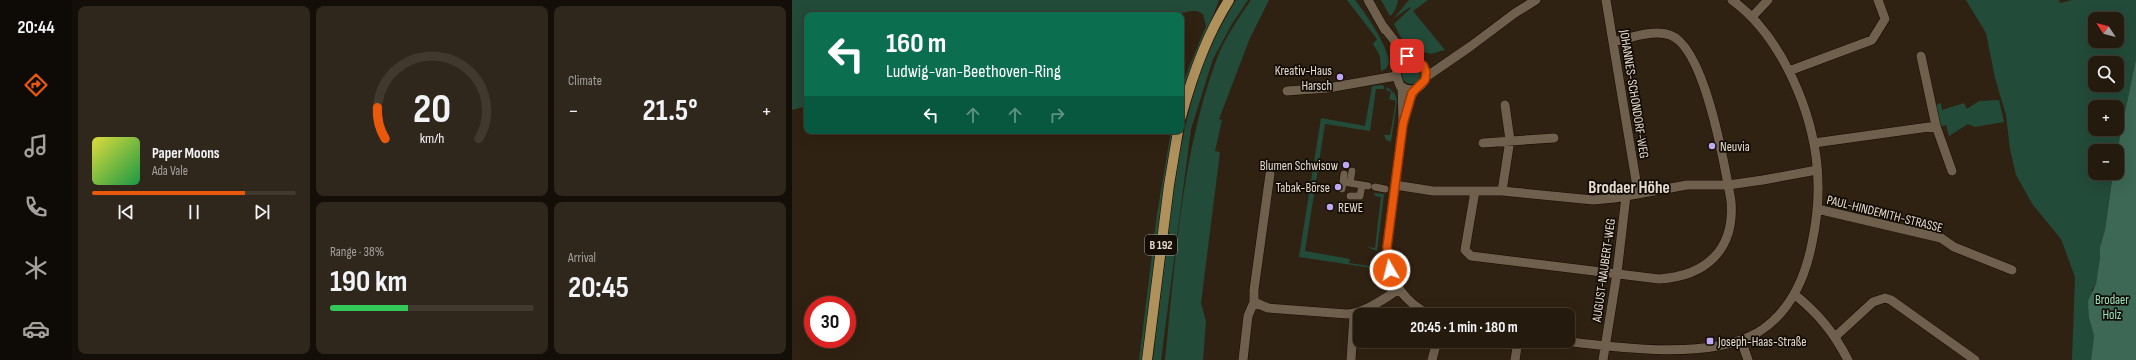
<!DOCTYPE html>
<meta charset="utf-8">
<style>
:root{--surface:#241a0e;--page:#30271c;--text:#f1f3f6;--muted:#a3a19e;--line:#41382e;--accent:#ea580c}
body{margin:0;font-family:"Sofia Sans Condensed",sans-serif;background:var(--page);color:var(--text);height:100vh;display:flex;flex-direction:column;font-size:15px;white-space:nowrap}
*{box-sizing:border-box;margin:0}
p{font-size:13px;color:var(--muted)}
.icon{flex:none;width:22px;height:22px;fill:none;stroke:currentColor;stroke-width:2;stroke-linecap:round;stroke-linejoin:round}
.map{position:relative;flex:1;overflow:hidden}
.side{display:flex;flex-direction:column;gap:6px;padding:6px;background:#140e08;width:720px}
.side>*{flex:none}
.hud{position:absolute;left:12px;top:12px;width:380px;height:122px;border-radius:8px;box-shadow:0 4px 16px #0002,0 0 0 1px var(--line);background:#0b6e4f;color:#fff;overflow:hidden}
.needle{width:26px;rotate:306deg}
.controls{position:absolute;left:1296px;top:12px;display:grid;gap:8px}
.controls a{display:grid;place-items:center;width:36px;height:36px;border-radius:8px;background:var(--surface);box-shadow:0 4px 16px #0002,0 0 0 1px var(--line);font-size:20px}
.speed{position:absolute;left:12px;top:296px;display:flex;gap:8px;font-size:20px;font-weight:700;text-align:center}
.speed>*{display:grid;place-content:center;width:52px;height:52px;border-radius:50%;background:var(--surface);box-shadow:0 4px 16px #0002,0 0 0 1px var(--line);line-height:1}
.speed .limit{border:6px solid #d22;background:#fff;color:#111}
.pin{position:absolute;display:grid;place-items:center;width:34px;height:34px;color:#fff;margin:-17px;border-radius:8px;box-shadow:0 2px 6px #0006}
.me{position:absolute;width:44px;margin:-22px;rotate:352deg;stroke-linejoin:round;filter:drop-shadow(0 0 3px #0008)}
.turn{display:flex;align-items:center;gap:14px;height:84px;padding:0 16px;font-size:18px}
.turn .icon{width:52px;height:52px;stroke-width:2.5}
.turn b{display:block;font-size:28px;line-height:34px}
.lanes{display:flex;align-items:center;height:38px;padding:0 16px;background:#0003;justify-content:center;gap:20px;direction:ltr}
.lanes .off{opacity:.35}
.big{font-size:30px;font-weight:700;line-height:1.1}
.side .tile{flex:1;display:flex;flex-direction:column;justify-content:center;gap:6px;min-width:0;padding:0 14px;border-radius:8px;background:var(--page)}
.side .dial{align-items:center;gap:0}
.dial svg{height:104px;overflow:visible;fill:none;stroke:var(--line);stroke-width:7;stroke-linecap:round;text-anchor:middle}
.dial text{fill:var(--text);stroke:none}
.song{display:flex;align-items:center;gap:12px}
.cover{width:48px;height:48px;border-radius:6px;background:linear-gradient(135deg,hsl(60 70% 55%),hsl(140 70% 35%))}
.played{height:4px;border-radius:2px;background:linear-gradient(90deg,var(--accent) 75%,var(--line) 75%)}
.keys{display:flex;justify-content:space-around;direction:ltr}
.heat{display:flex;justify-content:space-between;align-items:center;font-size:22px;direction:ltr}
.charge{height:6px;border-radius:3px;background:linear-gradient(90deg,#34c759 38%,var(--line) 0)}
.side .tiles{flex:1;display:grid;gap:6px;grid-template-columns:repeat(3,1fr)}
.tile:first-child{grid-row:span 2}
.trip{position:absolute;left:561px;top:308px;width:222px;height:40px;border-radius:8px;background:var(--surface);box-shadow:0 4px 16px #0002,0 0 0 1px var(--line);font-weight:700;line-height:40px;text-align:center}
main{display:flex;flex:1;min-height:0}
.tab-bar{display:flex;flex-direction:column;width:72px;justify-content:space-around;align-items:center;background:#0e0a06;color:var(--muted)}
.tab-bar .icon{width:28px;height:28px}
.tab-bar .selected{color:var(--accent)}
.tab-bar b{font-size:18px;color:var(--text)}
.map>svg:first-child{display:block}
.green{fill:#234b3a;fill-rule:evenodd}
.forest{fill:#3d6855}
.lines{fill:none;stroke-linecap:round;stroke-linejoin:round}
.pedestrian-casing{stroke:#170b00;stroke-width:8}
.minor-casing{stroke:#170b00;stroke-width:10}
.primary-casing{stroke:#170b00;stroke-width:11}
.pedestrian{stroke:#6f5f4d;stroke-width:7}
.minor{stroke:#6f5f4d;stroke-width:9}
.primary{stroke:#af915c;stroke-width:10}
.route-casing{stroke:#983908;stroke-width:10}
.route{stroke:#ea580c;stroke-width:7}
.poi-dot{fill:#bea9f5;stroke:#130d06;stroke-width:1.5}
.labels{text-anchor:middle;stroke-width:3.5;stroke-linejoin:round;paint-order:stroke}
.shield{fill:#130d06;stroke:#a69d94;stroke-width:1}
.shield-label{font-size:12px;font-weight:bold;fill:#e5dbd1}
.poi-label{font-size:13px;fill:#e5dbd1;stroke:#130d06;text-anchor:end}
.street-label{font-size:13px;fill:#e5dbd1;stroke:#130d06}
.park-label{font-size:13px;fill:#99e3c1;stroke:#130d06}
.district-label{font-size:17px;font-weight:bold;fill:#e5dbd1;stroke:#130d06}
</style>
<main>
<nav class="tab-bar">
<b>20:44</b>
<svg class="icon selected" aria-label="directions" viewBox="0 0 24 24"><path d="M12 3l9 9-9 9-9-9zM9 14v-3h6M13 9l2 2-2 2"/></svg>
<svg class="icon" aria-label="music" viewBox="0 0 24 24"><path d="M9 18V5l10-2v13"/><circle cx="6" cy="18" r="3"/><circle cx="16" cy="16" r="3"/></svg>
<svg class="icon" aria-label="phone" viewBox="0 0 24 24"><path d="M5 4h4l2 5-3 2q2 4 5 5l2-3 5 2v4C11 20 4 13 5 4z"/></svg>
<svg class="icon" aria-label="climate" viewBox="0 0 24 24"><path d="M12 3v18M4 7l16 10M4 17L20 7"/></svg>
<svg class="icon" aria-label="car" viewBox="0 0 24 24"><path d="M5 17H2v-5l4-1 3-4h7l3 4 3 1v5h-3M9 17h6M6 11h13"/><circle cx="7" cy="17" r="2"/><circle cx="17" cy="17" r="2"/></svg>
</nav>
<section class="side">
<div class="tiles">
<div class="tile">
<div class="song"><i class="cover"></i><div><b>Paper Moons</b><p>Ada Vale</p></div></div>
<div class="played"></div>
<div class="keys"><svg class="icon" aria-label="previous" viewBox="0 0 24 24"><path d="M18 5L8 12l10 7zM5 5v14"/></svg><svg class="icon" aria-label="pause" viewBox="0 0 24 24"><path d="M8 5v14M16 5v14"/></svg><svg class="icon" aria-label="next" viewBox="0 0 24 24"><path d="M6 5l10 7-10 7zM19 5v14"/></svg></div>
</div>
<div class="tile dial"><svg viewBox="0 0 100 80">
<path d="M14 69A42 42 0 1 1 86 69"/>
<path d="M14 69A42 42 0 0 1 8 45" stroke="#ea580c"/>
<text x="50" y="56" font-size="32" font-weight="700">20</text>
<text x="50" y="72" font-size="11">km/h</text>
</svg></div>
<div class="tile"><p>Climate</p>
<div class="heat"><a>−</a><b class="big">21.5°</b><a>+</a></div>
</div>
<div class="tile"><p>Range · 38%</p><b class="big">190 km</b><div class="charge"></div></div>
<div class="tile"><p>Arrival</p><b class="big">20:45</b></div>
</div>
</section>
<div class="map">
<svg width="1344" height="360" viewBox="0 0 1344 360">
<rect width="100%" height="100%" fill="#302212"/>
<!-- green -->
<path class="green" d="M0,0H427L389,100V91L397,67L414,26L411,14C401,7 394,13 383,15H15V106L0,110Z
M444,0H456L440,24L421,59L399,129L369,360H361C366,316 372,272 377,227C388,143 398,73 444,0Z
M459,0H477L458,38L427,119L430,120L423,151L428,152L409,303L414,321L411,360H373C383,262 390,153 424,61C432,39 446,19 459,0Z
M555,0H563C572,11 598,49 597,63C596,67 593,70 589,71L588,56L581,44L585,39Z
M589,0H606C605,6 603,12 598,16Z
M617,0H636L621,11L653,50L639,54L618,48L613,45L602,24L619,8L618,7L602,18Z
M1174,0H1267L1268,3L1280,0H1344V59L1325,151H1303V173H1321L1313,230L1308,247V257L1304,284L1300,290L1297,318L1302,336L1299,360H1280L1283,277L1269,239L1241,205L1224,175L1218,149L1214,115L1203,78L1194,33ZM1303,19H1325V41H1303ZM1303,63H1325V85H1303ZM1303,107H1325V129H1303Z
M610 75a9 9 0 1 1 18 0a9 9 0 1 1-18 0Z
M590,85L592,86V89H584L578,131L533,124L513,251L558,259L557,263L577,266L580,259V268L507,257L529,118L573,126L580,86Z
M595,87L603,94L605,101L599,142L594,140L592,135H598L604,101L597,99L599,92L594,90Z
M1207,100L1212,122L1183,127L1176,124L1157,136L1154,125L1148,127L1142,105L1149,103L1150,110L1172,103L1175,109L1187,101Z
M379,131H382L352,360H347L365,214Z
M582,193L592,194L585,251L575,247L583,248L589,197L583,196Z"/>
<!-- forest -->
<path class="forest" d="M1344,59V360H1299L1302,336L1297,318L1296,301L1304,284L1308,257V247L1313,230L1321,173H1325V151Z"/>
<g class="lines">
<defs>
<path id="pedestrian" d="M551,182L552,174
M558,183L560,171
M583,187L593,189
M550,189L551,182L570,185
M558,196H568L570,185L576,186"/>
<path id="minor" d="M576,0L593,30
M814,0L846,193
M960,17L976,0
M591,26L611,52L631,65L634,74L632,82C626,91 617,92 608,86L604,74L608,64L620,59
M1129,56L1144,126L1160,171
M997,71L1080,40L1093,19L1086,0
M634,77L679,46L723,13L744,0
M610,87L611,124L617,101L623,90
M495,91L536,88L604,76
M611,124L595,247C596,279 610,301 638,315
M691,143L762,138
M1022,143L1144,126
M478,174L462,290V302L476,308L555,314C573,313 591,299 606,290
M603,185L641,191H710L801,200L823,198L895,185H936L971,180L1025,170
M683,191L673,250L679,256L867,279C914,276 943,250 939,201C933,167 913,47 878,35C861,29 838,38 821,42
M710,191L718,140L713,105
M1025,209L1149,238L1162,247L1220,270
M1002,294C1027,314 1042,333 1056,360
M1044,336L1081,302L1093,298L1099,300L1183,360
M949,340L956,360
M772,341C827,348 916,360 965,333C998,313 1013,279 1020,243C1026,215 1028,185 1024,156C1016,101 986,33 940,0
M451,360L456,316L462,302
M559,360L562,314
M640,360L645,341
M723,360L726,341
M811,360L825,273L834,196"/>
<path id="primary" d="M389,117C400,76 414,36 437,0
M355,360L377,185L386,131"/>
</defs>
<!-- pedestrian casing -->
<use href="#pedestrian" class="pedestrian-casing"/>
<!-- minor casing -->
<use href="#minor" class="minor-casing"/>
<!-- primary casing -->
<use href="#primary" class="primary-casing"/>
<!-- pedestrian -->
<use href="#pedestrian" class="pedestrian"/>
<!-- minor -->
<use href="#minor" class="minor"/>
<!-- primary -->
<use href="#primary" class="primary"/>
</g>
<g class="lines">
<defs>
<path id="route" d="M598,270L595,247L611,124L620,93L633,80L634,72L631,65L615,56"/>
</defs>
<!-- route casing -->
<use href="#route" class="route-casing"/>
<!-- route -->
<use href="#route" class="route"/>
</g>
<!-- markers -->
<g class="poi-dot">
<circle cx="548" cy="77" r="4"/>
<circle cx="920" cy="146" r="4"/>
<circle cx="554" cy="165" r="4"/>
<circle cx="546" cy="187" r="4"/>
<circle cx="538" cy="207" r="4"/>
<rect x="914" y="337" width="8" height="8" rx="2"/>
</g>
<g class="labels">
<!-- shield labels -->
<rect class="shield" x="353" y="235" width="32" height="20" rx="3"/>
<g class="shield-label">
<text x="369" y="249">B 192</text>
</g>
<!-- poi labels -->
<g class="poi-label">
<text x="540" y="75">Kreativ-Haus<tspan x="540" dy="15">Harsch</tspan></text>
<text x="928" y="151" text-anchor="start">Neuvia</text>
<text x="546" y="170">Blumen Schwisow</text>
<text x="538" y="192">Tabak-Börse</text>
<text x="546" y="212" text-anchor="start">REWE</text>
<text x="926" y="346" text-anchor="start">Joseph-Haas-Straße</text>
</g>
<!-- street labels -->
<g class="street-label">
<text transform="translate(843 94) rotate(81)" y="5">JOHANNES-SCHONDORF-WEG</text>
<text transform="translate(1093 213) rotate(14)" y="5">PAUL-HINDEMITH-STRASSE</text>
<text transform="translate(811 270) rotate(-82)" y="5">AUGUST-NAUBERT-WEG</text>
</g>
<!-- park labels -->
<g class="park-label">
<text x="1320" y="304">Brodaer<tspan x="1320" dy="15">Holz</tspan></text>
</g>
<!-- district labels -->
<g class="district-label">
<text x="837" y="193">Brodaer Höhe</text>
</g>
</g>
</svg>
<div class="controls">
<a><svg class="needle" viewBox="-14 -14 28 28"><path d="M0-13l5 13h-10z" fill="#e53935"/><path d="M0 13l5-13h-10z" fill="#a3a19e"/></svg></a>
<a><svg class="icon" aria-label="search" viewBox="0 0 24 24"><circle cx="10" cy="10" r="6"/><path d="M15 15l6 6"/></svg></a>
<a>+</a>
<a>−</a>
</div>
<div class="speed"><div class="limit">30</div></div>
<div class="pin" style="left:615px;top:56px;background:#d93025"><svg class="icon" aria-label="arrive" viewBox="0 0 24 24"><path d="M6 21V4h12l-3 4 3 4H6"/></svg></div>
<svg class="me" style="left:598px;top:270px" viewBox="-20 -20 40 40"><circle r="17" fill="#ea580c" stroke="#fff" stroke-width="3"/><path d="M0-11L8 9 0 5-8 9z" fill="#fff"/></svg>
<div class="trip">20:45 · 1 min · 180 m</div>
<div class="hud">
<div class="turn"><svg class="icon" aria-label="left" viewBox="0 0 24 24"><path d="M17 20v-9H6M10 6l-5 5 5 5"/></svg><div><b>160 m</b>Ludwig-van-Beethoven-Ring</div></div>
<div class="lanes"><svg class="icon" aria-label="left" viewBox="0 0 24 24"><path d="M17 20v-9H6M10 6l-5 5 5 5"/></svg><svg class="icon off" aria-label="ahead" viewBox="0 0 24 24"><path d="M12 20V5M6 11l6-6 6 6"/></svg><svg class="icon off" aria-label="ahead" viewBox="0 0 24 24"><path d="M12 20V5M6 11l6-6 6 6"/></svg><svg class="icon off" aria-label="right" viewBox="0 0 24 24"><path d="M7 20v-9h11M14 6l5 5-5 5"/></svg></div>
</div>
</div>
</main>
